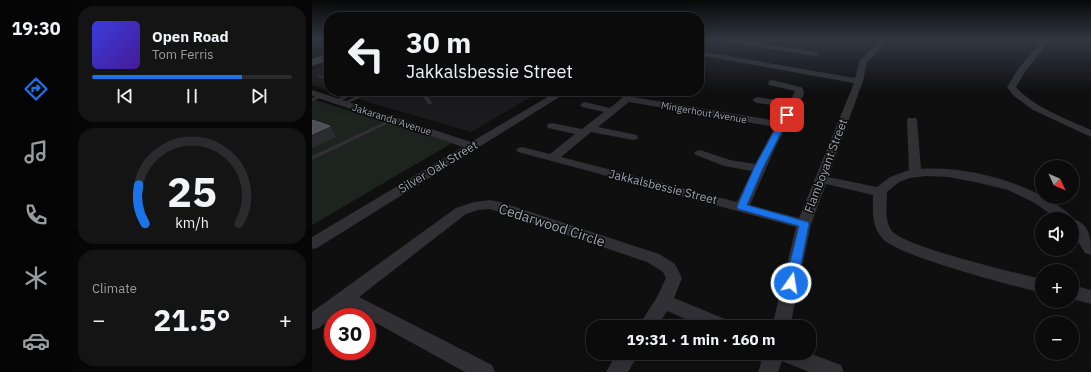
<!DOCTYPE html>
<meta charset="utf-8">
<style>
:root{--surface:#0b0b0c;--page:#141415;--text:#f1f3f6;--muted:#9a9b9d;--line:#2b2b2d;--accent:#1a73e8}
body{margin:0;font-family:"IBM Plex Sans",sans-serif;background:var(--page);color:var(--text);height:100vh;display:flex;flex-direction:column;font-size:15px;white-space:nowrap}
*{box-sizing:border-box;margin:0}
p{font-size:13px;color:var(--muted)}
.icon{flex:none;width:22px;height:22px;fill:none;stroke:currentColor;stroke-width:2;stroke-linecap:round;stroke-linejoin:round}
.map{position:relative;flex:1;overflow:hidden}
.drawer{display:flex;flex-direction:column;gap:6px;padding:6px;background:#060607;width:240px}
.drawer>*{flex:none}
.banner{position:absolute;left:12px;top:12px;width:380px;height:84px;border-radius:16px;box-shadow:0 4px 16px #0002,0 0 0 1px var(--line);background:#0b0b0c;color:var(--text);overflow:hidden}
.needle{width:26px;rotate:134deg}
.buttons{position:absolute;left:723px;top:160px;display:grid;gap:8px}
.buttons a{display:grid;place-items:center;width:44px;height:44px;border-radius:50%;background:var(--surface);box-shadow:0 4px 16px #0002,0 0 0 1px var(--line);font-size:20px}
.speed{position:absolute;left:12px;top:308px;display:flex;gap:8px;font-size:20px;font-weight:700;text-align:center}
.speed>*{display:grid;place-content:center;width:52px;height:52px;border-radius:50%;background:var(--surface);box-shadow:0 4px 16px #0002,0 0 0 1px var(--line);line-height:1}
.speed .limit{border:6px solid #d22;background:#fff;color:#111}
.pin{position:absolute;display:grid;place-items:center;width:34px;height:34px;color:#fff;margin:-17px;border-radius:8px;box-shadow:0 2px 6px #0006}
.me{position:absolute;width:44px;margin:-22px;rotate:13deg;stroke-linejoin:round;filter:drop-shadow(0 0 3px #0008)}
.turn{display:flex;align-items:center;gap:14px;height:84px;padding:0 16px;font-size:18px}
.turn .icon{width:52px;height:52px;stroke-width:2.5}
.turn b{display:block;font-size:28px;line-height:34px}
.big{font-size:30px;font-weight:700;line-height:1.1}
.drawer .widget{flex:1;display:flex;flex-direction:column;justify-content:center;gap:6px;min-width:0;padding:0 14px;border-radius:16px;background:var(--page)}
.drawer .dial{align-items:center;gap:0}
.dial svg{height:104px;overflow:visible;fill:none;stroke:var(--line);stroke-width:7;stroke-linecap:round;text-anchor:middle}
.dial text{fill:var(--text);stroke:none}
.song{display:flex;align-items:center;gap:12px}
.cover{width:48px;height:48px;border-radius:6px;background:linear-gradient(135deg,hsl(240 70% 55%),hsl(260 70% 35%))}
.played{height:4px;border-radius:2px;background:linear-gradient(90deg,var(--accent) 75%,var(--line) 75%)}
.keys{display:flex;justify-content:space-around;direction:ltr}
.heat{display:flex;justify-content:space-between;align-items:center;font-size:22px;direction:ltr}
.trip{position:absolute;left:274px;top:320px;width:230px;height:40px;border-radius:16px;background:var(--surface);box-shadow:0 4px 16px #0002,0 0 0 1px var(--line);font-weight:700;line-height:40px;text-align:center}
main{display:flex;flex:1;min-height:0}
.dock{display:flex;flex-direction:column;width:72px;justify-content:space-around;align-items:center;background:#040405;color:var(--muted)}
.dock .icon{width:28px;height:28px}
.dock .current{color:var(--accent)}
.dock b{font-size:18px;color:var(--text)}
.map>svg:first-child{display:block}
.built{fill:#1b1b1d}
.green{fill:#1d241f}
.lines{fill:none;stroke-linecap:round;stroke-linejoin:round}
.lane{fill:#303035;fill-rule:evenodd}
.street{fill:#303035;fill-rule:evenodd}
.secondary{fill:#3e3f45;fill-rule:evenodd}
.shaded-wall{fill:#2b2c2f}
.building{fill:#4f5056;stroke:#5b5d64}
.route{fill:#1a73e8;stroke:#114b97}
.labels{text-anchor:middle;stroke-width:3;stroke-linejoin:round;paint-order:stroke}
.far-street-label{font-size:10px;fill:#a0a4b0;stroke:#0a0a0b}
.street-label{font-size:12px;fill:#a0a4b0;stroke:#0a0a0b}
.near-street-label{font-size:14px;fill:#a0a4b0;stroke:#0a0a0b}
</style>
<main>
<nav class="dock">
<b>19:30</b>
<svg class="icon current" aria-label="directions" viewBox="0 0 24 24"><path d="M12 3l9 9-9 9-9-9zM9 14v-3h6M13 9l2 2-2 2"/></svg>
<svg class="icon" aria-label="music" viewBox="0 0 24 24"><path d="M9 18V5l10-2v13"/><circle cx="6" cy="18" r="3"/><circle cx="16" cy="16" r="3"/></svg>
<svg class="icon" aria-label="phone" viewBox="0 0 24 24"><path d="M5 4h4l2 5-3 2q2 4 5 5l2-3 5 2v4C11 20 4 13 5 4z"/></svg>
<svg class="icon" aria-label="climate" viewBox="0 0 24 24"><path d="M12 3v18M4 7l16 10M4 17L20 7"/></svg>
<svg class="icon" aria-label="car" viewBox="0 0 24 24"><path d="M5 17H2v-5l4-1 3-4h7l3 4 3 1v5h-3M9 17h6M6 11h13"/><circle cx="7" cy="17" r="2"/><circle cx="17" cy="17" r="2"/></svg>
</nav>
<section class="drawer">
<div class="widget">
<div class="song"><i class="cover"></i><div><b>Open Road</b><p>Tom Ferris</p></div></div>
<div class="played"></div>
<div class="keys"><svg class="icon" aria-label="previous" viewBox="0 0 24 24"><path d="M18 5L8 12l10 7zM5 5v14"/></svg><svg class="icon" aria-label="pause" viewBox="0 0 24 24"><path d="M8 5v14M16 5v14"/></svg><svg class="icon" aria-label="next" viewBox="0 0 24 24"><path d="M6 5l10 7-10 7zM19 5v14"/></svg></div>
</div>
<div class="widget dial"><svg viewBox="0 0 100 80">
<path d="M14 69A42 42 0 1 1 86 69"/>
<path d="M14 69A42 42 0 0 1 9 39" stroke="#1a73e8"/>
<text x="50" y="56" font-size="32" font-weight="700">25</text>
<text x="50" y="72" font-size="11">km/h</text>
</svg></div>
<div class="widget"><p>Climate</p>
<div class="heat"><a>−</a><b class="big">21.5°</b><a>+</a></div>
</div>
</section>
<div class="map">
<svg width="779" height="372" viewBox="0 0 779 372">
<rect width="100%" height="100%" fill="#0f0f10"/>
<!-- built -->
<path class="built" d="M17,63V90L0,85V70Z
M19,91H193L221,96L159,132Z"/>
<!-- green -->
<path class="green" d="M0,99L140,143L0,225Z"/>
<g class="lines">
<!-- lane -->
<path class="lane" d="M6,75L17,78V80L6,77Z
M45,91H51L25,102L21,101Z
M56,91H62L34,104H32L30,103Z
M108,91H112L120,103V104H116Z
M10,95H12V97L0,101V98Z
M79,119H83V120L0,160V156Z"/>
<!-- street -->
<path class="street" d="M413,40H430L503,52L507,54L503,56L416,42Z
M570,40H578L555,62L551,81L516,177L565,187L578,177L597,170L595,120L596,118H604L605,120L609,169C653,166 710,181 745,205C751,209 758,213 761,219C779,224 779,240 779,255L773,253L760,232V219H745L723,203L696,190L663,182L636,177L614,176L598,178L587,182L575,192C575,204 572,221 580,231C593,247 704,273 730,279V293C702,286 584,256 570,238C559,225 561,210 561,195L514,184L499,224L478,327H460L484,227L206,152L204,150L206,148L210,147L238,154L263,134L236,128L235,126L236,124L240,123L270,129L292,112L270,107L268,105L270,103L273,102L298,108L311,97L315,91H323L321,97L466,121L475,107L445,103L440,100L445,97L478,102L483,91L457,85L456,83L457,81L460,80L489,87L491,89L492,94L464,146L438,205L487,218L542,83L387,55V51L543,78L548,60ZM317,102L463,127L443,164L418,160L388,150L384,151L382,153L384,155L412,166L440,171L425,202L249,157L279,132L321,140L325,139L326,137L325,135L286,127Z
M731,40H738L713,72L704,87C723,108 753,118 779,130V137L721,110L702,96L695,87L706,69Z
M0,90L159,142L246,91H257L5,248L0,249V237L151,147L0,96Z
M178,200L188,202L347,254L363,264L370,278L362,298L418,321L420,327H392L355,311L345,327H326L345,297L354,278L351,272L335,262L178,209L166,210L154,214L47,297L180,365L183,372H153L55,318V317L34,307L7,328L0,330V312L144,208L162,202Z
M760,285L779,290V304L760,299Z
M305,353H327L316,372H294Z
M452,353H497L529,365L532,372H497L470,361L466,372H446Z"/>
<!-- secondary -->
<path class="secondary" d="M17,53V60L0,66V59Z"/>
</g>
<!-- shaded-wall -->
<path class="shaded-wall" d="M18,126L24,137L0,148V134Z"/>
<!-- building -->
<path class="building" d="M0,120L18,126L0,134Z"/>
<!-- sky -->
<linearGradient id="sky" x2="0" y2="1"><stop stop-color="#080809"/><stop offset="0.43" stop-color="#313742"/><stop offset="1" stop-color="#313742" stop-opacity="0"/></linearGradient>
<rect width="779" height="92" fill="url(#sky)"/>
<!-- route -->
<path class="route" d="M475,113L478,115L451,168L435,205L496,222L497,224L485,283L483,286L479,288L474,286L473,283L487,226L426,209L425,207L442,168L471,115Z"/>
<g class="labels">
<!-- far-street labels -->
<g class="far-street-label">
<text transform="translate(392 112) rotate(10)" y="4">Mingerhout Avenue</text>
<text transform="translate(80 119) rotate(18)" y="4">Jakaranda Avenue</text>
</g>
<!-- street labels -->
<g class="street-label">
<text transform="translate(514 166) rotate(-69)" y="4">Flamboyant Street</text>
<text transform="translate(126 167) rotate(-31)" y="4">Silver Oak Street</text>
<text transform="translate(351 187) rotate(14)" y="4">Jakkalsbessie Street</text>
</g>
<!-- near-street labels -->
<g class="near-street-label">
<text transform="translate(240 225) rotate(18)" y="5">Cedarwood Circle</text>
</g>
</g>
</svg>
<div class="buttons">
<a><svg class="needle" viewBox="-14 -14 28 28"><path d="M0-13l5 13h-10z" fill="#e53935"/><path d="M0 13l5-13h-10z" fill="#9a9b9d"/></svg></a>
<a><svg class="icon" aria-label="sound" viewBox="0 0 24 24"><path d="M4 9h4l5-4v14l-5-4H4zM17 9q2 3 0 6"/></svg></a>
<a>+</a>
<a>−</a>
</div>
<div class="speed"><div class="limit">30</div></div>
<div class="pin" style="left:475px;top:115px;background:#d93025"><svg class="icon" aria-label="arrive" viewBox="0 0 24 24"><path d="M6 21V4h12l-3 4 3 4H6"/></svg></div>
<svg class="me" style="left:479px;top:283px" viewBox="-20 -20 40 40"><circle r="17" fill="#1a73e8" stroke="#fff" stroke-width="3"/><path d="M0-11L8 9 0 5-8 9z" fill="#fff"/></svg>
<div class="trip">19:31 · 1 min · 160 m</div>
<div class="banner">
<div class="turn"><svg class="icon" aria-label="left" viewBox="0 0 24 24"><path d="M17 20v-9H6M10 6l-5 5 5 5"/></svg><div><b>30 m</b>Jakkalsbessie Street</div></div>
</div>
</div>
</main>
